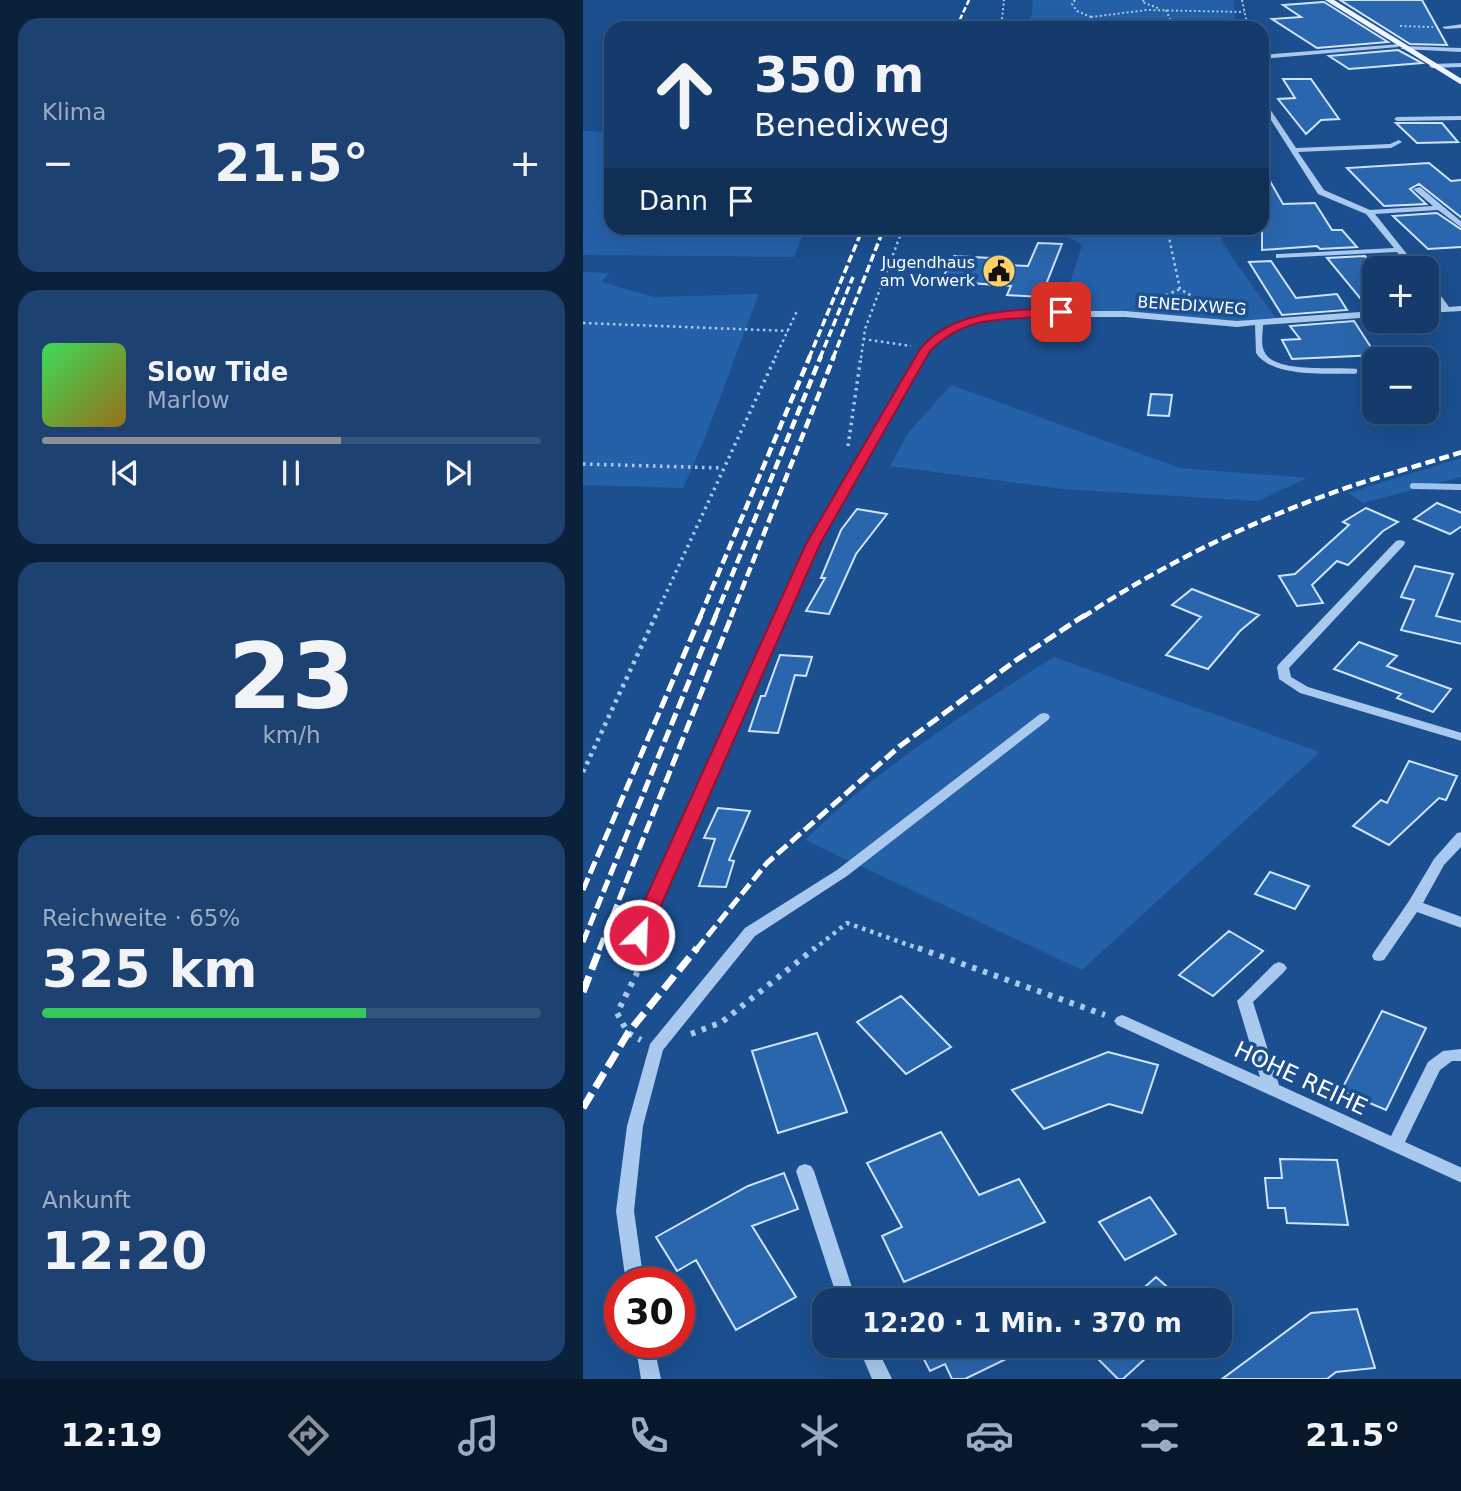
<!DOCTYPE html>
<html lang="de">
<meta charset="utf-8">
<style>
:root{--surface:#143b6b;--page:#1d4271;--text:#f1f3f6;--muted:#9dadc1;--line:#33557e;--accent:#8c9099}
body{margin:0;font-family:"DejaVu Sans",sans-serif;background:var(--page);color:var(--text);height:100vh;display:flex;flex-direction:column;font-size:26px;white-space:nowrap}
*{box-sizing:border-box;margin:0}
p{font-size:23px;color:var(--muted)}
.icon{flex:none;width:38px;height:38px;fill:none;stroke:currentColor;stroke-width:2;stroke-linecap:round;stroke-linejoin:round}
.map{position:relative;flex:1;overflow:hidden}
.panel{display:flex;flex-direction:column;gap:18px;padding:18px;background:#0b203b;width:583px}
.panel>*{flex:none}
.top-card{position:absolute;left:21px;top:21px;width:665px;height:214px;border-radius:21px;box-shadow:0 7px 28px #0002,0 0 0 2px var(--line);background:#143b6b;color:var(--text);overflow:hidden}
.tools{position:absolute;left:779px;top:256px;display:grid;gap:14px}
.tools a{display:grid;place-items:center;width:77px;height:77px;border-radius:14px;background:var(--surface);box-shadow:0 7px 28px #0002,0 0 0 2px var(--line);font-size:35px}
.speed{position:absolute;left:21px;top:1267px;display:flex;gap:14px;font-size:35px;font-weight:700;text-align:center}
.speed>*{display:grid;place-content:center;width:91px;height:91px;border-radius:50%;background:var(--surface);box-shadow:0 7px 28px #0002,0 0 0 2px var(--line);line-height:1}
.speed .limit{border:10px solid #d22;background:#fff;color:#111}
.pin{position:absolute;display:grid;place-items:center;width:60px;height:60px;color:#fff;margin:-30px;border-radius:14px;box-shadow:0 4px 10px #0006}
.me{position:absolute;width:77px;margin:-38px;rotate:24deg;stroke-linejoin:round;filter:drop-shadow(0 0 5px #0008)}
.turn{display:flex;align-items:center;gap:24px;height:147px;padding:0 35px;font-size:32px}
.turn .icon{width:91px;height:91px;stroke-width:2.5}
.turn b{display:block;font-size:49px;line-height:60px}
.then{display:flex;align-items:center;height:66px;padding:0 35px;background:#0003;gap:14px;font-size:26px}
.big{font-size:52px;font-weight:600;line-height:1.1}
.panel .card{flex:1;display:flex;flex-direction:column;justify-content:center;gap:10px;min-width:0;padding:0 24px;border-radius:21px;background:var(--page)}
.panel .dial{align-items:center;gap:0}
.dial b{font-size:91px;line-height:1}
.song{display:flex;align-items:center;gap:21px}
.cover{width:84px;height:84px;border-radius:10px;background:linear-gradient(135deg,hsl(130 70% 55%),hsl(40 70% 35%))}
.played{height:7px;border-radius:4px;background:linear-gradient(90deg,var(--accent) 60%,var(--line) 60%)}
.keys{display:flex;justify-content:space-around;direction:ltr}
.heat{display:flex;justify-content:space-between;align-items:center;font-size:38px;direction:ltr}
.charge{height:10px;border-radius:5px;background:linear-gradient(90deg,#34c759 65%,var(--line) 0)}
.trip{position:absolute;left:229px;top:1288px;width:420px;height:70px;border-radius:21px;background:var(--surface);box-shadow:0 7px 28px #0002,0 0 0 2px var(--line);font-weight:600;line-height:70px;text-align:center}
.tabs{display:flex;height:112px;justify-content:space-around;align-items:center;background:#08182b;color:var(--muted)}
.tabs .icon{width:49px;height:49px}
.tabs .on{color:var(--accent)}
.tabs b{font-size:32px;color:var(--text)}
main{display:flex;flex:1;min-height:0}
.map>svg:first-child{display:block}
.green{fill:#2461a8}
.lines{fill:none;stroke-linecap:round;stroke-linejoin:round}
.stream{stroke:#9cc4f0;stroke-width:6}
.building{fill:#2a66ad;stroke:#cfe3fa;stroke-width:2}
.path-far4{stroke:#a9c9ee;stroke-width:2;stroke-dasharray:2 2.5;stroke-linecap:butt}
.path-far3{stroke:#a9c9ee;stroke-width:2.5;stroke-dasharray:2.5 3.5;stroke-linecap:butt}
.path-far2{stroke:#a9c9ee;stroke-width:3.5;stroke-dasharray:2.5 4.5;stroke-linecap:butt}
.path-far1{stroke:#a9c9ee;stroke-width:4.5;stroke-dasharray:3.5 5;stroke-linecap:butt}
.path{stroke:#a9c9ee;stroke-width:6;stroke-dasharray:4.5 7;stroke-linecap:butt}
.minor{fill:#a9c9ee;fill-rule:evenodd}
.major{fill:#f0f6ff;fill-rule:evenodd}
.rail-far4{stroke:#fff;stroke-width:2.5;stroke-dasharray:6 2.5;stroke-linecap:butt}
.rail-far3{stroke:#fff;stroke-width:3.5;stroke-dasharray:8 3.5;stroke-linecap:butt}
.rail-far2{stroke:#fff;stroke-width:4.5;stroke-dasharray:10 4.5;stroke-linecap:butt}
.rail-far1{stroke:#fff;stroke-width:5;stroke-dasharray:13 5;stroke-linecap:butt}
.rail{stroke:#fff;stroke-width:7;stroke-dasharray:17 7;stroke-linecap:butt}
.route{fill:#e11d48;stroke:#92132f;stroke-width:2}
.labels{text-anchor:middle;stroke-width:7;stroke-linejoin:round;paint-order:stroke}
.far-poi-label{font-size:16px;fill:#fff;stroke:#1b4f8f;text-anchor:end}
.far-street-label{font-size:16px;fill:#fff;stroke:#1b4f8f}
.near-street-label{font-size:23px;fill:#fff;stroke:#1b4f8f}
</style>
<main>
<section class="panel">
<div class="card"><p>Klima</p>
<div class="heat"><a>−</a><b class="big">21.5°</b><a>+</a></div>
</div>
<div class="card">
<div class="song"><i class="cover"></i><div><b>Slow Tide</b><p>Marlow</p></div></div>
<div class="played"></div>
<div class="keys"><svg class="icon" aria-label="previous" viewBox="0 0 24 24"><path d="M18 5L8 12l10 7zM5 5v14"/></svg><svg class="icon" aria-label="pause" viewBox="0 0 24 24"><path d="M8 5v14M16 5v14"/></svg><svg class="icon" aria-label="next" viewBox="0 0 24 24"><path d="M6 5l10 7-10 7zM19 5v14"/></svg></div>
</div>
<div class="card dial"><b>23</b><p>km/h</p></div>
<div class="card"><p>Reichweite · 65%</p><b class="big">325 km</b><div class="charge"></div></div>
<div class="card"><p>Ankunft</p><b class="big">12:20</b></div>
</section>
<div class="map">
<svg width="879" height="1379" viewBox="0 0 879 1379">
<rect width="100%" height="100%" fill="#1b4f8f"/>
<!-- green -->
<path class="green" d="M450,0H650L653,28H447Z
M0,131L28,132V228H223L211,257L0,255Z
M471,228H633L648,256L695,321L654,324L478,312L499,245Z
M0,272L26,273L19,282L71,297L176,294C150,358 130,425 100,488L0,485Z
M368,385L597,468L724,478L675,501L479,489L307,466L325,433Z
M878,458V477L780,503L765,493Z
M471,657L737,752L499,970L222,840C296,767 384,712 471,657Z"/>
<g class="lines">
<!-- stream -->
<path class="stream" d="M830,486L879,487"/>
</g>
<!-- building -->
<path class="building" d="M757,0H839L864,45L827,44Z
M740,2H741L805,42L734,48L689,19L718,17L700,5Z
M815,50L839,63L766,69L746,56Z
M700,79H728L756,119L738,120L723,134L695,99L712,98Z
M813,123H859L875,142L834,143Z
M846,163L868,181L879,180V218L836,184L827,189L843,204L801,206L764,168Z
M679,167L700,204L732,203L749,230H759L774,247L737,249L734,246L679,250Z
M854,213L879,230V247L845,249L810,216Z
M455,243L479,244L458,297L424,295L428,286L358,281L371,256L407,258L404,264L445,266Z
M782,256L791,267V308L786,309L744,258Z
M688,261L713,298L754,294L764,310L699,315L666,262Z
M771,321L793,355L709,359L699,340L717,339L707,326Z
M568,394L589,395L586,416L565,415Z
M854,503L879,513V526L867,534L831,519Z
M783,508L815,522L800,531L765,565L754,561L729,585L740,603L714,606L696,576L712,574L766,525L760,522Z
M274,509L304,514L273,554L246,614L223,611L242,578H238L258,530Z
M832,566L870,574L853,616L879,622V644L818,630L831,600L818,597Z
M609,589L676,615L657,631L625,669L583,655L618,617L589,605Z
M776,642L814,656L804,666L868,689L850,712L814,698L818,694L751,669Z
M197,655L229,657L223,676L212,675L195,733L166,731L178,696H182Z
M826,761L874,776L863,800L856,798L806,845L770,826L798,800L804,803Z
M135,808L167,811L146,860L151,861L143,887L116,886L132,839L121,838Z
M687,872L726,886L712,909L672,894Z
M646,931L680,951L630,996L596,975Z
M318,996L368,1047L323,1074L274,1022Z
M799,1011L843,1028L803,1110L758,1091Z
M234,1033L264,1112L195,1133L169,1051Z
M525,1052L575,1065L559,1113L526,1104L461,1129L429,1090Z
M358,1132L396,1195L436,1179L462,1222L321,1282L299,1236L319,1227L284,1163Z
M697,1159L754,1160L765,1225L704,1223L702,1208H685L682,1178H699Z
M201,1173L215,1209L169,1226L213,1297L153,1330L113,1260L94,1271L73,1237L165,1186Z
M567,1197L593,1234L542,1260L516,1222Z
M573,1277L599,1300H547Z
M774,1309L792,1368L753,1372L744,1379H639L728,1313Z
M334,1346H415L423,1359L382,1379H369L362,1364L347,1371Z
M502,1346H576L540,1379H535Z"/>
<g class="lines">
<!-- path-far4 -->
<path class="path-far4" d="M492,0L489,4L494,11L508,17
M561,0L559,2L575,8
M659,0L665,28
M583,10L591,28
M817,26L850,27
M418,28L421,0
M500,28L508,17L564,10L661,12"/>
<!-- path-far3 -->
<path class="path-far3" d="M571,228L585,237
M584,228L597,289L624,305
M572,300L597,289
M0,323L205,331
M280,339L328,346
M192,358L214,311
M278,358L282,329L320,228"/>
<!-- path-far2 -->
<path class="path-far2" d="M265,446L278,356
M0,464L140,468
M72,617L193,356"/>
<!-- path-far1 -->
<path class="path-far1" d="M0,772L73,615
M230,950L264,923L340,950"/>
<!-- path -->
<path class="path" d="M335,948L522,1015
M57,950L58,965L34,1013L45,1033L58,1040
M108,1034L139,1022L232,948"/>
<!-- minor -->
<path class="minor" d="M879,24V28L862,29L859,27Z
M817,44L815,47L679,59V55Z
M820,46L879,48V52L818,49Z
M879,63V67L849,68L846,66L849,64Z
M679,99L681,100L713,148L807,144L816,140L819,142L808,148L715,152L741,190L787,210L850,206L830,189L837,187L879,222V228L855,210L792,214L835,268H827L814,252L693,258V254H696L811,248L783,214L735,194L679,106Z
M879,116V120L814,121L811,119L814,117Z
M844,281H847L866,307L879,306V311L844,313V309L858,307L844,288Z
M425,311H542L654,321L791,311V317L680,325C680,333 677,345 682,353C694,374 753,366 774,369V373L771,374C744,373 689,378 673,353L672,325L654,327L542,317H425L387,324L358,338L347,350L331,377L235,544L63,935L61,939L56,940L51,939L49,935L225,544L321,377L340,347L352,334L382,320Z
M817,540L821,541L822,543L821,545L706,668L708,677L725,687L879,733V741L717,693L696,679L694,667L696,664L813,541Z
M461,713L465,714L467,717L465,720L264,876L172,936L80,1050L60,1126L51,1211L61,1283H43L33,1211L44,1126L67,1044L162,928L254,870L457,714Z
M879,832V846L861,865L840,903L879,917V928L834,912L801,960L796,961L791,960L789,956L791,952L826,901L851,859L874,833Z
M696,962L701,964L704,968L701,972L670,1002L696,1085L808,1136L845,1062L860,1051L879,1049V1061H869L857,1070L822,1142L879,1168V1183L534,1025L531,1021L534,1017L539,1015L544,1017L677,1077L654,1001L691,964Z
M222,1164L228,1166L231,1171L273,1300H255L213,1171L216,1166Z
M52,1342H70L78,1379H58Z
M275,1346H293L309,1379H289Z"/>
<!-- major -->
<path class="major" d="M742,0H751L879,79V85Z"/>
<!-- rail-far4 -->
<path class="rail-far4" d="M373,28L386,0"/>
<!-- rail-far3 -->
<path class="rail-far3" d="M226,358L280,228
M237,358L270,277
M250,358L301,228"/>
<!-- rail-far2 -->
<path class="rail-far2" d="M117,617L227,356
M132,617L238,356
M148,617L251,356
M500,617C580,564 667,522 757,490C797,476 838,465 879,452"/>
<!-- rail-far1 -->
<path class="rail-far1" d="M0,890L118,615
M0,942L133,615
M16,950L149,615
M113,950L184,863L317,746L432,661L502,615"/>
<!-- rail -->
<path class="rail" d="M0,992L17,948
M0,1108L45,1033L114,948"/>
</g>
<!-- route -->
<path class="route" d="M478,308L482,309V314C432,323 388,309 347,351L237,544L65,935L63,940H49L46,935L223,544L337,349C370,309 430,310 478,308Z"/>
<!-- icons -->
<defs>
<symbol id="civic-disc" viewBox="-11 -11 22 22"><circle r="9.5" fill="#ffd166" stroke="#1b4f8f"/><path d="M-.6-6.5H3V-4.5H.6V-3L4-1V1h2V6H-6V1h2V-1L-.6-3ZM-1.2 2.5V6h2.4V2.5Z" fill="#111"/></symbol>
</defs>
<g fill-rule="evenodd">
<use href="#civic-disc" x="397" y="252" width="38" height="38"/>
</g>
<g class="labels">
<!-- far-poi labels -->
<g class="far-poi-label">
<text x="392" y="268">Jugendhaus<tspan x="392" dy="18">am Vorwerk</tspan></text>
</g>
<!-- far-street labels -->
<g class="far-street-label">
<text transform="translate(609 305) rotate(4)" y="6">BENEDIXWEG</text>
</g>
<!-- near-street labels -->
<g class="near-street-label">
<text transform="translate(718 1078) rotate(25)" y="8">HOHE REIHE</text>
</g>
</g>
</svg>
<div class="tools">
<a>+</a>
<a>−</a>
</div>
<div class="speed"><div class="limit">30</div></div>
<div class="pin" style="left:478px;top:312px;background:#d93025"><svg class="icon" aria-label="arrive" viewBox="0 0 24 24"><path d="M6 21V4h12l-3 4 3 4H6"/></svg></div>
<svg class="me" style="left:56px;top:935px" viewBox="-20 -20 40 40"><circle r="17" fill="#e11d48" stroke="#fff" stroke-width="3"/><path d="M0-11L8 9 0 5-8 9z" fill="#fff"/></svg>
<div class="trip">12:20 · 1 Min. · 370 m</div>
<div class="top-card">
<div class="turn"><svg class="icon" aria-label="ahead" viewBox="0 0 24 24"><path d="M12 20V5M6 11l6-6 6 6"/></svg><div><b>350 m</b>Benedixweg</div></div>
<div class="then">Dann<svg class="icon" aria-label="arrive" viewBox="0 0 24 24"><path d="M6 21V4h12l-3 4 3 4H6"/></svg></div>
</div>
</div>
</main>
<nav class="tabs">
<b>12:19</b>
<svg class="icon on" aria-label="directions" viewBox="0 0 24 24"><path d="M12 3l9 9-9 9-9-9zM9 14v-3h6M13 9l2 2-2 2"/></svg>
<svg class="icon" aria-label="music" viewBox="0 0 24 24"><path d="M9 18V5l10-2v13"/><circle cx="6" cy="18" r="3"/><circle cx="16" cy="16" r="3"/></svg>
<svg class="icon" aria-label="phone" viewBox="0 0 24 24"><path d="M5 4h4l2 5-3 2q2 4 5 5l2-3 5 2v4C11 20 4 13 5 4z"/></svg>
<svg class="icon" aria-label="climate" viewBox="0 0 24 24"><path d="M12 3v18M4 7l16 10M4 17L20 7"/></svg>
<svg class="icon" aria-label="car" viewBox="0 0 24 24"><path d="M5 17H2v-5l4-1 3-4h7l3 4 3 1v5h-3M9 17h6M6 11h13"/><circle cx="7" cy="17" r="2"/><circle cx="17" cy="17" r="2"/></svg>
<svg class="icon" aria-label="filters" viewBox="0 0 24 24"><path d="M4 7h16M4 17h16"/><circle cx="9" cy="7" r="2"/><circle cx="15" cy="17" r="2"/></svg>
<b>21.5°</b>
</nav>
